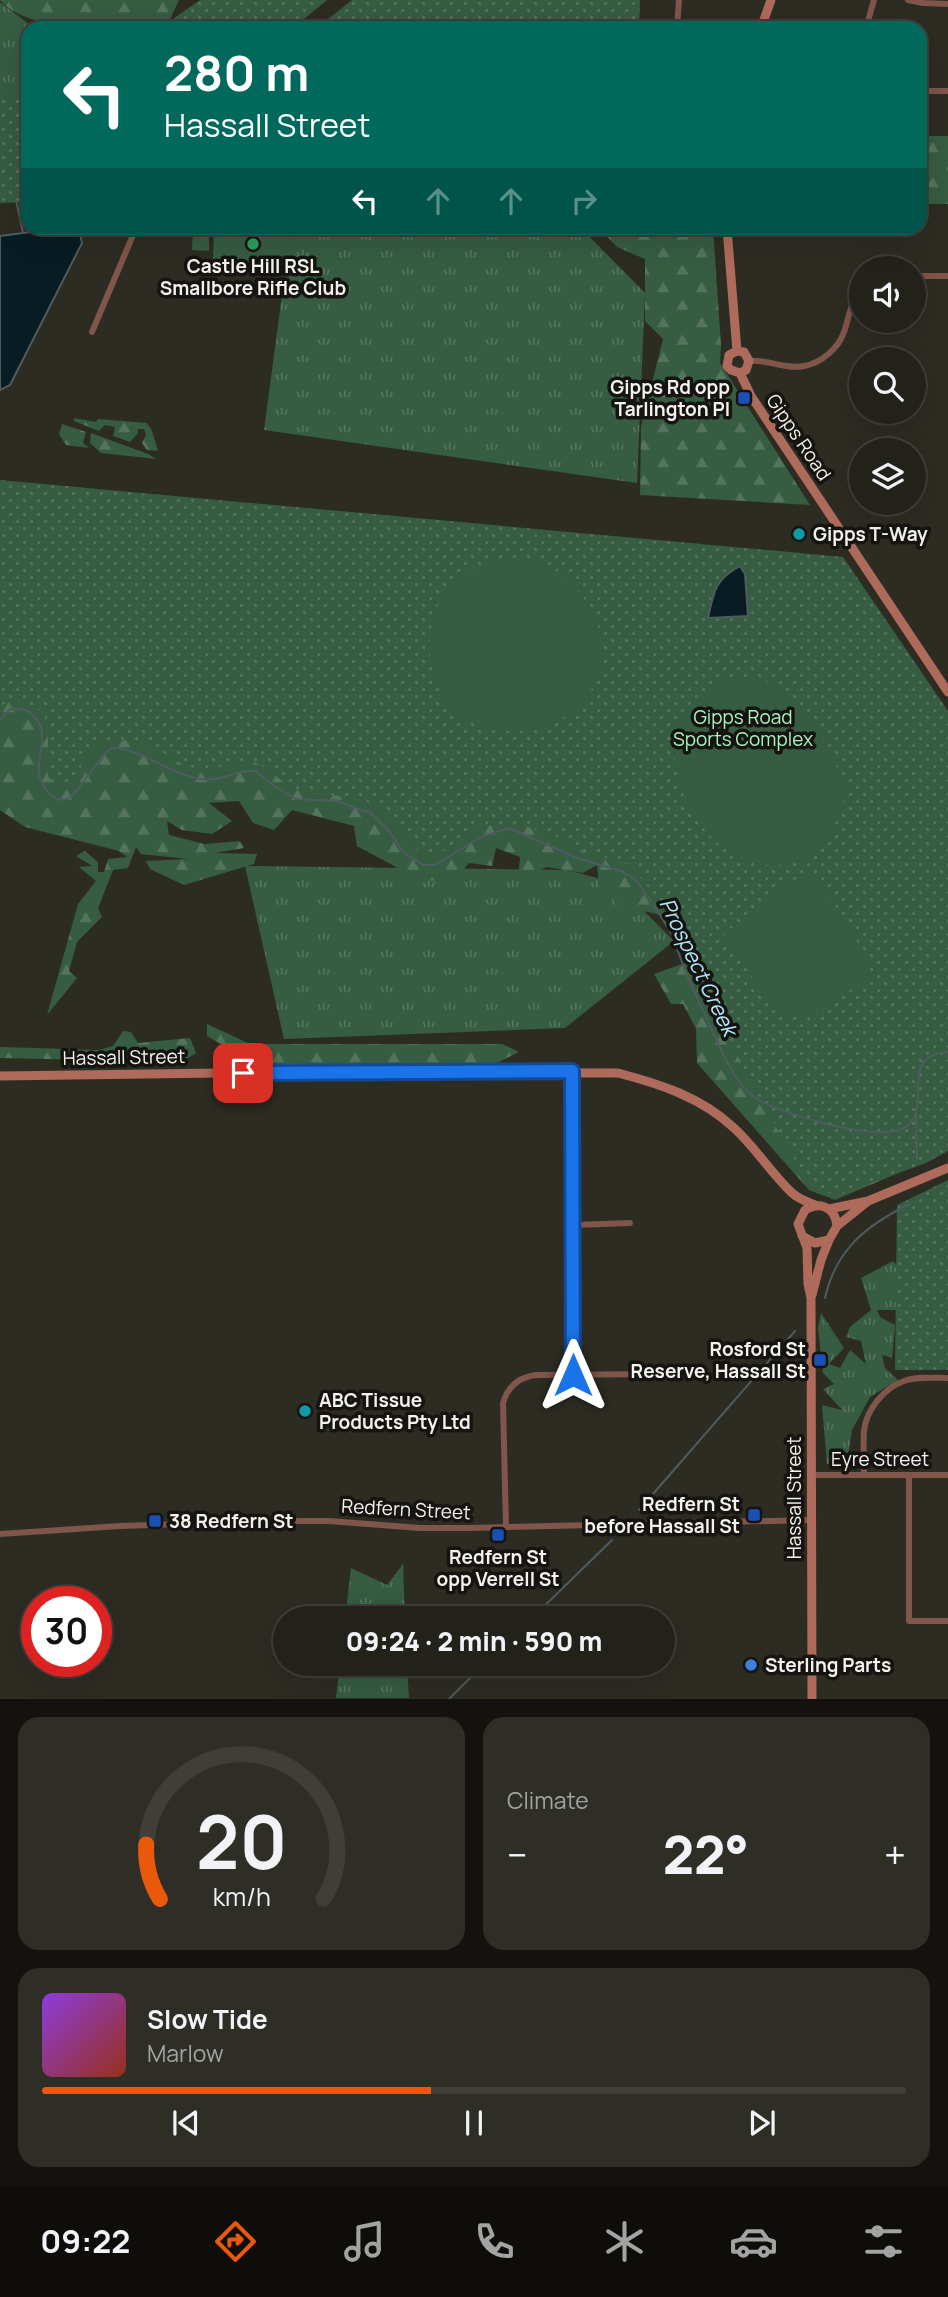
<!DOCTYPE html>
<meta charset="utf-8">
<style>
:root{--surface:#22211a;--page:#2e2e27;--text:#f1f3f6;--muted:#a2a3a2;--line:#3f3e39;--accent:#ea580c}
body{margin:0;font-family:Manrope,sans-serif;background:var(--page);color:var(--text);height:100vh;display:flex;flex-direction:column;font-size:26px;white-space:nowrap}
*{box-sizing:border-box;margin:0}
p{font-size:23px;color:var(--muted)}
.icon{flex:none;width:38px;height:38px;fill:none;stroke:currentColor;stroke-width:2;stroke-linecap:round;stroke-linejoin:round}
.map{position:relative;height:1699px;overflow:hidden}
.details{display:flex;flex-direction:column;gap:18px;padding:18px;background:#13120e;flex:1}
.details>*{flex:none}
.hud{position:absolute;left:21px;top:21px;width:906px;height:214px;border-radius:21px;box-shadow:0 7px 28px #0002,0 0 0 2px var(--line);background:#00695c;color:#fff;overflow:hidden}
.controls{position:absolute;left:849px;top:256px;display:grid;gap:14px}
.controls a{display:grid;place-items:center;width:77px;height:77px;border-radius:50%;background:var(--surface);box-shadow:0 7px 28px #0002,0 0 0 2px var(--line);font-size:35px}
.speed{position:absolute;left:21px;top:1586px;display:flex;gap:14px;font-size:35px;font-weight:700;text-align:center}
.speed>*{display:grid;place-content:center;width:91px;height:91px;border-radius:50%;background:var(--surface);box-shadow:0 7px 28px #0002,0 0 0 2px var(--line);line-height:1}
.speed .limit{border:10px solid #d22;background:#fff;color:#111}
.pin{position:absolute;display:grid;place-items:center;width:60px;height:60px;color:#fff;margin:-30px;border-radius:14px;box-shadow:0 4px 10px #0006}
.me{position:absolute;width:77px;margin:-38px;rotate:0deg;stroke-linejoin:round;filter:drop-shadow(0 0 5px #0008)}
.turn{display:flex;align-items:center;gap:24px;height:147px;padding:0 28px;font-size:32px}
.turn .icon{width:91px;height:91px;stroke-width:2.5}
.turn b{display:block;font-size:49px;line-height:60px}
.lanes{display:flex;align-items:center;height:66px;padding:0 28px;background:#0003;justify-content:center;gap:35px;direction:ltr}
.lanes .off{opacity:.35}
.big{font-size:52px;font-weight:800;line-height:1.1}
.details .widget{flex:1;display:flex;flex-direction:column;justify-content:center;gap:10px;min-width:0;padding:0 24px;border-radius:21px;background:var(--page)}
.details .dial{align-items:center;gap:0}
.dial svg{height:182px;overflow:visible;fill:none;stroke:var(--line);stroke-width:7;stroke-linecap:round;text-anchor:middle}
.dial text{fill:var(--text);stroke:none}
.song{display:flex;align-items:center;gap:21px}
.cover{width:84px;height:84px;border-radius:10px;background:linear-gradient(135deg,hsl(270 70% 55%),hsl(10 70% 35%))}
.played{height:7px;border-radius:4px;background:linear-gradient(90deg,var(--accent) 45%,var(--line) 45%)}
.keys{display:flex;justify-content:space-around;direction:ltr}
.heat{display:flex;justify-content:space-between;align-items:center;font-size:38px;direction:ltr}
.details .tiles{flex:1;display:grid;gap:18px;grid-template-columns:1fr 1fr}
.widget:last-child{grid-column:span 2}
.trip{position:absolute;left:273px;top:1606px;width:402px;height:70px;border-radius:35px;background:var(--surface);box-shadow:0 7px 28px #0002,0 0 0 2px var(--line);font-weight:800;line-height:70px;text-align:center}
.dock{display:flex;height:112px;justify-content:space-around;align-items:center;background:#0e0d0a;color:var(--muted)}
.dock .icon{width:49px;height:49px}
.dock .active{color:var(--accent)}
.dock b{font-size:32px;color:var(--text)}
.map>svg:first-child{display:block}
.grass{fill:url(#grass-tufts)}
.forest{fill:url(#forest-firs)}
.park{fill:url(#park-dots)}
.pitch{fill:#365c42}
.water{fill:#081c23;stroke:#4e5c5f;stroke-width:2}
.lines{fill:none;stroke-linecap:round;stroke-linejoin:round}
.stream{stroke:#4e5c5f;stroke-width:2}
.street{stroke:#80554a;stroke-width:6}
.secondary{stroke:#ae6a5a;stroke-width:9}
.route-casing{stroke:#114b97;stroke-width:18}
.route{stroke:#1a73e8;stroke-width:12}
.leisure-dot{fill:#2e9e5b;stroke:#151410;stroke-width:2.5}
.transit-dot{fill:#1a4fb4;stroke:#151410;stroke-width:2.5}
.culture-dot{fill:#0f9aa8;stroke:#151410;stroke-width:2.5}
.shop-dot{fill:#3f7fe0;stroke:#151410;stroke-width:2.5}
.labels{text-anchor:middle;stroke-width:7;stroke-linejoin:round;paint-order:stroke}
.poi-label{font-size:19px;font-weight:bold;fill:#f3f2ec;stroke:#151410;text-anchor:start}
.street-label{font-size:19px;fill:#f3f2ec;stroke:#151410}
.park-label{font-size:19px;fill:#a8f3bf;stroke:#151410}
.water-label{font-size:21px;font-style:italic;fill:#b1e8fc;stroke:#151410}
</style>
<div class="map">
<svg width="948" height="1699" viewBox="0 0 948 1699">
<defs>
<pattern id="grass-tufts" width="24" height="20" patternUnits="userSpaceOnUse" patternTransform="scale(1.75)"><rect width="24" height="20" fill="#365c42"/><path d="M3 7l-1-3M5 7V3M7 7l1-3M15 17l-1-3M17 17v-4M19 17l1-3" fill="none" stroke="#54745d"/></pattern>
<pattern id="forest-firs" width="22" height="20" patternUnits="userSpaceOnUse" patternTransform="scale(1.75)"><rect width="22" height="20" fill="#365c42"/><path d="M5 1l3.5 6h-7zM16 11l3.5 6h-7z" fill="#54745d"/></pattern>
<pattern id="park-dots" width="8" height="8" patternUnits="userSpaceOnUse" patternTransform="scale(1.75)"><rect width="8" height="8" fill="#365c42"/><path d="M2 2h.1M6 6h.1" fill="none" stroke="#54745d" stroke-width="1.8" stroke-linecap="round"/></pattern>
</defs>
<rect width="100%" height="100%" fill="#2d2c23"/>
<!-- grass -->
<path class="grass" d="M0,2L34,28H28V94L0,104Z
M291,228H581L645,293L637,483L264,430Z
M245,866L567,870L616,883L674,941L565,1028L284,1039Z
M893,1261L899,1267L896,1310H877L880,1317L895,1325L892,1358L882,1355L885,1368L898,1380L870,1397L852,1430L847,1462L827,1464L822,1405L842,1410L823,1389L834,1384L823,1373L818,1328L821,1313L844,1348L829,1364L840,1368L850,1350L866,1364L861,1341L846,1337L850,1327L871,1310L861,1278Z
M403,1564L405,1619H345L351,1568L387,1585Z
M340,1664H407L409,1698H336Z"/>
<!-- forest -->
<path class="forest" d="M0,0H179L166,28C121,28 32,36 0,0Z
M921,136H948V204H921Z
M599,228H713L721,345L720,363L810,505L640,495L641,427L663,339L645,321V259L617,247Z
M74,418L96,422L98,419L147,423L152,431L158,451L147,450L142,443L146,435L144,429H138V433L130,442L113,436L115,427L105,425L99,431L74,421Z
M62,424L86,432L83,443L89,448L66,445L59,434Z
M91,433L148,454L156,459L101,453L90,443Z
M0,606L545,772L665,901L664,916L619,905L599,886L597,865L583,873L547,867L518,880L520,857L496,848L492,866L469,863L455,880L422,881L357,846L354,826L292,810L274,830L253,823L239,801L209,803L232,821L212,834L182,830L167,821L169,835L205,844L240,841L244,848L215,853L257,854L254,864L184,885L150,869L146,861L188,859L141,854L136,847L128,868L113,870L98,908L102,917L77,942L69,971L77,978L47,1015L78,904L96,881L79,867L92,866L76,856L85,851L98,862V872H104L108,859L127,857L119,851L25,827L0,810Z
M710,954L910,1168L835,1200L809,1190L697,1063L696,1029L683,1004H671L654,974Z
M207,1024L250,1044H502L519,1052L495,1064H255L207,1036Z
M123,1031L131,1032L138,1043L190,1038L196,1053L182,1062L0,1058V1047L99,1050L113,1046Z"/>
<!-- park -->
<path class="park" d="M200,0H327L293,28H160Z
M352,0H640L639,28H317Z
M28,93V202L0,203V98Z
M0,480L843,557L948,711V1151L926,1163L836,1196L810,1186L753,1087L685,948L658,899L630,865L586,852L551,834L521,825L492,824L467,833L441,853L421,856L409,839L389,817L363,799L307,792L288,787L269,769L251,761L210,769L186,767L170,756L149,746L121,739L100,742L88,756L76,775L63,788L48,777V734L44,713C31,705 14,697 0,706Z
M948,1180V1370H895L897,1205Z"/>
<!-- pitch -->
<path class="pitch" d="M193,228H209V251L192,250Z
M214,228H294L292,268L213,260Z
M504,560C520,561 536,560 551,568C580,582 607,628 603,661C602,675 591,692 581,703C561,723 544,731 515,731C491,731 463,724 448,704C422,671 423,610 455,581C468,570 487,563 504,560Z
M733,677L759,679L780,687L814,718L848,792C839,812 832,839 815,853C805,861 792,863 780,865C707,873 643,760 692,702C702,690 718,683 733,677Z
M807,875C824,879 860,948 871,966L868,978L807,1018L776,1011L723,935L788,882Z"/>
<!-- water -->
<path class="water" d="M62,228L76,229L80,234L82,243L10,385L0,390V236Z
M740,566L745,574L748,616L708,618C714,590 715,580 740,566Z"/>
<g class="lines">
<!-- stream -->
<path class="stream" d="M16,200L23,233
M0,720L9,710C16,708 23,708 30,713C53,729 36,754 39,775C42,791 60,809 74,794L106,752L113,748H119C149,754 172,775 202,779C221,782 237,769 256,771L274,786L296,799L337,801L371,813L390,832L403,852L423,865H435L481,837L509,828L577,858L621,871L635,879L654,905L671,933L688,978L724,1056C732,1072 741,1088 756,1098C779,1114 881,1144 906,1127C934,1107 896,1056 948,1052
M916,1114L917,1159
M825,1298C836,1249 866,1226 909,1204
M639,1510L795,1331
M531,1619L612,1540
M449,1699L484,1664"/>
<!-- street -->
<path class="street" d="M908,0L923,3L948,4
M677,28L679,0
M866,28L874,0
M920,91H948
M914,276H948
M92,332L136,228
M749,361C768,359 786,370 804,366C821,363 838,349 844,332C849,318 850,302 861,292
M572,1071L573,1375
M573,1225L630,1223
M812,1475H948
M864,1475C864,1460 863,1445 864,1431C866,1410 884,1388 904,1381C917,1376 934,1378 948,1378
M909,1475V1621H948
M506,1527L503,1403C508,1386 519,1377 536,1375L661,1374
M0,1534L120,1526L274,1521H329L420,1528H469L811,1520"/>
<!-- secondary -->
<path class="secondary" d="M761,28L771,0
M727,228L737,351
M737,351L729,355L727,366L731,370L740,373
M737,351L744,352L749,361L746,370L740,373
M740,373L751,396L948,692
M0,1076L298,1072L618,1073C660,1084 701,1097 734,1128C755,1147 771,1173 791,1192C797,1198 807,1202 815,1205
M829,1209L868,1201L948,1168
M837,1226L867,1202
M802,1236L815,1243L829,1240L837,1226C835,1207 820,1201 805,1210L798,1224L807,1248L808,1284L811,1298L812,1699
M812,1295L821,1260L829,1240"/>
</g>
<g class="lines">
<defs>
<path id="route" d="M243,1073L572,1071L573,1375"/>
</defs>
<!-- route casing -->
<use href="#route" class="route-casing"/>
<!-- route -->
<use href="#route" class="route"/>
</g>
<!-- markers -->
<circle class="leisure-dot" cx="253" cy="244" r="7"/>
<g class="transit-dot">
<rect x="737" y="391" width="14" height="14" rx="3.5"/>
<rect x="813" y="1353" width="14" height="14" rx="3.5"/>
<rect x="747" y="1508" width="14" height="14" rx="3.5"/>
<rect x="148" y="1514" width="14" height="14" rx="3.5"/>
<rect x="491" y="1528" width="14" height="14" rx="3.5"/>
</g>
<g class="culture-dot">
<circle cx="799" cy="534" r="7"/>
<circle cx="305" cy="1411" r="7"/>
</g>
<circle class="shop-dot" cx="751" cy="1665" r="7"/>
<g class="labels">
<!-- poi labels -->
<g class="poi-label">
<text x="253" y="273" text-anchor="middle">Castle Hill RSL<tspan x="253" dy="22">Smallbore Rifle Club</tspan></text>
<text x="730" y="394" text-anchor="end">Gipps Rd opp<tspan x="730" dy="22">Tarlington Pl</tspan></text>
<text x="813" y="541">Gipps T-Way</text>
<text x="806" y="1356" text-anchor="end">Rosford St<tspan x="806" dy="22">Reserve, Hassall St</tspan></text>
<text x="319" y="1407">ABC Tissue<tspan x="319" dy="22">Products Pty Ltd</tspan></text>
<text x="740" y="1511" text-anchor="end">Redfern St<tspan x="740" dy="22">before Hassall St</tspan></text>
<text x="169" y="1528">38 Redfern St</text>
<text x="498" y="1564" text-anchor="middle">Redfern St<tspan x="498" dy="22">opp Verrell St</tspan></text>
<text x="765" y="1672">Sterling Parts</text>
</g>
<!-- street labels -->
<g class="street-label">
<text transform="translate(799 437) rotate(56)" y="7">Gipps Road</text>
<text transform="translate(124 1057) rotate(-1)" y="7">Hassall Street</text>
<text x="880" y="1466">Eyre Street</text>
<text transform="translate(794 1498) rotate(-90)" y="7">Hassall Street</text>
<text transform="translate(406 1509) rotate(3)" y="7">Redfern Street</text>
</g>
<!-- park labels -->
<g class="park-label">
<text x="743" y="724">Gipps Road<tspan x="743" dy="22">Sports Complex</tspan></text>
</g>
<!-- water labels -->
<g class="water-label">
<text transform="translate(698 967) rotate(64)" y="7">Prospect Creek</text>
</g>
</g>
</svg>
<div class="controls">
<a><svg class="icon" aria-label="sound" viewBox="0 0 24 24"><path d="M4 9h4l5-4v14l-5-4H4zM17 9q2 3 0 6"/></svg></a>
<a><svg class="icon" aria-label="search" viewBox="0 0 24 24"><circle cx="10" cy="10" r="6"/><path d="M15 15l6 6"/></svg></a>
<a><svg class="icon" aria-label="layers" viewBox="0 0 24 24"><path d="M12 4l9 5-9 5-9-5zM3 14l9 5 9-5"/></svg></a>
</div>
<div class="speed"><div class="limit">30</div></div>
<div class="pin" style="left:243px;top:1073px;background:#d93025"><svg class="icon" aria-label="arrive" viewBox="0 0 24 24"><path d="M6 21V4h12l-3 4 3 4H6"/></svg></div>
<svg class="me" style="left:573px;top:1375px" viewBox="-20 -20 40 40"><path d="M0-17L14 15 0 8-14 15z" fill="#1a73e8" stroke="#fff" stroke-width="4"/></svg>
<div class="trip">09:24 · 2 min · 590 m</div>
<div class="hud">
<div class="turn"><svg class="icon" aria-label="left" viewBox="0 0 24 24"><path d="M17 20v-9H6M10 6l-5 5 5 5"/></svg><div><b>280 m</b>Hassall Street</div></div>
<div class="lanes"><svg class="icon" aria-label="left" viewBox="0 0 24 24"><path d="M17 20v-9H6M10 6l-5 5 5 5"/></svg><svg class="icon off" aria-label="ahead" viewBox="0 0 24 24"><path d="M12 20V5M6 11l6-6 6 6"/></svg><svg class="icon off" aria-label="ahead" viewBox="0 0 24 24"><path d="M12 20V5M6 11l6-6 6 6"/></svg><svg class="icon off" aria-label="right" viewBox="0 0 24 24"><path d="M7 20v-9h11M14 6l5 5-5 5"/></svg></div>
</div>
</div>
<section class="details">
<div class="tiles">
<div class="widget dial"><svg viewBox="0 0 100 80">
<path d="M14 69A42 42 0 1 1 86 69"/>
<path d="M14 69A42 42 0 0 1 8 45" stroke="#ea580c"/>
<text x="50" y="56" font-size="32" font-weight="700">20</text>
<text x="50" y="72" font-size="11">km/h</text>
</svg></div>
<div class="widget"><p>Climate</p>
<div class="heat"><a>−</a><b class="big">22°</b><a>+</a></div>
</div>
<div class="widget">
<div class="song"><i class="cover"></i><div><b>Slow Tide</b><p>Marlow</p></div></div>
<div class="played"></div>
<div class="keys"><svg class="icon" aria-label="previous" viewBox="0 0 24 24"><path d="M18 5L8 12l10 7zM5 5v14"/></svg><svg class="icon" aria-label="pause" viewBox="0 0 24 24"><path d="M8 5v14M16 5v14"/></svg><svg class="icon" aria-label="next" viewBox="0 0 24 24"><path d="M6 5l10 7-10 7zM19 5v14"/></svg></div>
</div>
</div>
</section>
<nav class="dock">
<b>09:22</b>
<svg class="icon active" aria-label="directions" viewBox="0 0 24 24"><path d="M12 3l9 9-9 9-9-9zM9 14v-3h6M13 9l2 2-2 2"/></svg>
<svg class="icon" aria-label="music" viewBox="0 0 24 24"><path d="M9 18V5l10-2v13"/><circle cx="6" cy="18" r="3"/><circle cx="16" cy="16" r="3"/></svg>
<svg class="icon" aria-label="phone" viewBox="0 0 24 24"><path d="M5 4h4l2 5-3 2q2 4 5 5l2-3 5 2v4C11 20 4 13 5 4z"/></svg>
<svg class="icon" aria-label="climate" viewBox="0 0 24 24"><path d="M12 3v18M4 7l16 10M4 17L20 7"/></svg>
<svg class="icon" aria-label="car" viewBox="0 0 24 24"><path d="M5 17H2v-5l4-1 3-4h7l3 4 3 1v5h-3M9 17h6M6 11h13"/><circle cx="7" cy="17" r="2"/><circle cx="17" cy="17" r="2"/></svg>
<svg class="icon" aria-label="filters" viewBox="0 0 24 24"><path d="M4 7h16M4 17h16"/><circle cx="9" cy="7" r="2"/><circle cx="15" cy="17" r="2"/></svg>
</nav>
